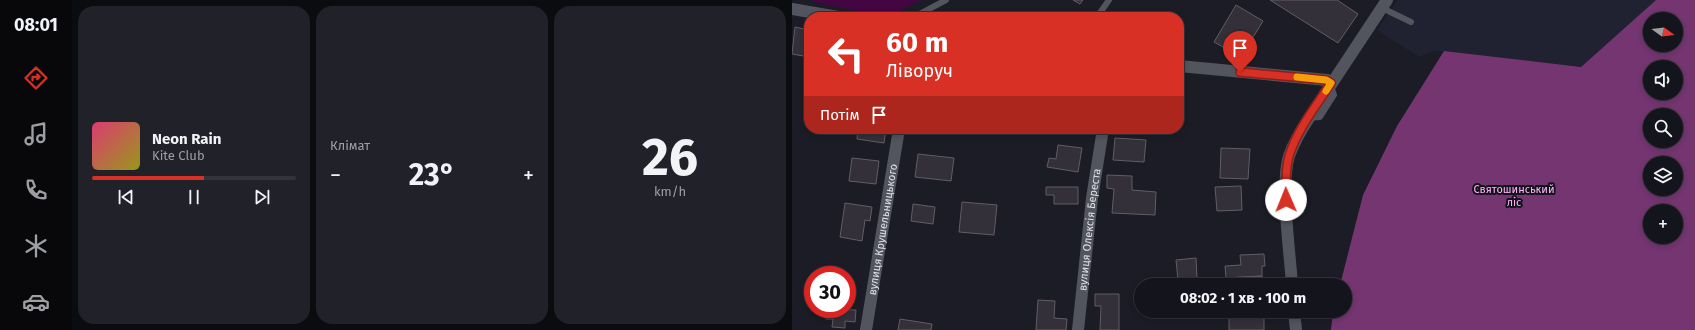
<!DOCTYPE html>
<html lang="uk">
<meta charset="utf-8">
<style>
:root{--surface:#14151c;--page:#212229;--text:#f1f3f6;--muted:#9d9fa3;--line:#33343b;--accent:#d93025}
body{margin:0;font-family:"Fira Sans",sans-serif;background:var(--page);color:var(--text);height:100vh;display:flex;flex-direction:column;font-size:15px;white-space:nowrap}
*{box-sizing:border-box;margin:0}
p{font-size:13px;color:var(--muted)}
.icon{flex:none;width:22px;height:22px;fill:none;stroke:currentColor;stroke-width:2;stroke-linecap:round;stroke-linejoin:round}
.map{position:relative;flex:1;overflow:hidden}
.sheet{display:flex;flex-direction:column;gap:6px;padding:6px;background:#0b0c0f;width:720px}
.sheet>*{flex:none}
.hud{position:absolute;left:12px;top:12px;width:380px;height:122px;border-radius:16px;box-shadow:0 2px 6px #0003,0 0 0 1px var(--line);background:#d93025;color:#fff;overflow:hidden}
.needle{width:26px;rotate:105deg}
.fabs{position:absolute;left:851px;top:12px;display:grid;gap:8px}
.fabs a{display:grid;place-items:center;width:40px;height:40px;border-radius:50%;background:var(--surface);box-shadow:0 2px 6px #0003,0 0 0 1px var(--line);font-size:20px}
.speed{position:absolute;left:12px;top:266px;display:flex;gap:8px;font-size:20px;font-weight:700;text-align:center}
.speed>*{display:grid;place-content:center;width:52px;height:52px;border-radius:50%;background:var(--surface);box-shadow:0 2px 6px #0003,0 0 0 1px var(--line);line-height:1}
.speed .limit{border:6px solid #d22;background:#fff;color:#111}
.pin{position:absolute;display:grid;place-items:center;width:34px;height:34px;color:#fff;margin:-41px -17px;border-radius:50% 50% 50% 0;rotate:-45deg;box-shadow:0 0 4px #0007}
.pin .icon{rotate:45deg}
.me{position:absolute;width:44px;margin:-22px;rotate:359deg;stroke-linejoin:round;filter:drop-shadow(0 0 3px #0008)}
.turn{display:flex;align-items:center;gap:14px;height:84px;padding:0 16px;font-size:18px}
.turn .icon{width:52px;height:52px;stroke-width:2.5}
.turn b{display:block;font-size:28px;line-height:34px}
.then{display:flex;align-items:center;height:38px;padding:0 16px;background:#0003;gap:8px;font-size:15px}
.big{font-size:30px;font-weight:700;line-height:1.1}
.sheet .card{flex:1;display:flex;flex-direction:column;justify-content:center;gap:6px;min-width:0;padding:0 14px;border-radius:16px;background:var(--page)}
.sheet .dial{align-items:center;gap:0}
.dial b{font-size:52px;line-height:1}
.song{display:flex;align-items:center;gap:12px}
.cover{width:48px;height:48px;border-radius:6px;background:linear-gradient(135deg,hsl(340 70% 55%),hsl(60 70% 35%))}
.played{height:4px;border-radius:2px;background:linear-gradient(90deg,var(--accent) 55%,var(--line) 55%)}
.keys{display:flex;justify-content:space-around;direction:ltr}
.heat{display:flex;justify-content:space-between;align-items:center;font-size:22px;direction:ltr}
.sheet .tiles{flex:1;display:grid;gap:6px;grid-template-columns:repeat(3,1fr)}
.trip{position:absolute;left:342px;top:278px;width:218px;height:40px;border-radius:20px;background:var(--surface);box-shadow:0 2px 6px #0003,0 0 0 1px var(--line);font-weight:700;line-height:40px;text-align:center}
main{display:flex;flex:1;min-height:0}
.tab-bar{display:flex;flex-direction:column;width:72px;justify-content:space-around;align-items:center;background:#08080b;color:var(--muted)}
.tab-bar .icon{width:28px;height:28px}
.tab-bar .current{color:var(--accent)}
.tab-bar b{font-size:18px;color:var(--text)}
.map>svg:first-child{display:block}
.built{fill:#212231}
.green{fill:#440643}
.forest{fill:#743571;fill-rule:evenodd}
.building{fill:#343039;stroke:#615d67}
.lines{fill:none;stroke-linecap:round;stroke-linejoin:round}
.service{stroke:#52545e;stroke-width:6}
.minor{stroke:#52545e;stroke-width:12}
.route-casing{stroke:#8d1f18;stroke-width:10}
.route{stroke:#d93025;stroke-width:7}
.slow{stroke:#f59e0b;stroke-width:7}
.labels{text-anchor:middle;stroke-width:4;stroke-linejoin:round;paint-order:stroke}
.park-label{font-size:11px;fill:#ffb6f9;stroke:#12131b}
.street-label{font-size:11px;fill:#e0e1e8;stroke:#12131b}
</style>
<main>
<nav class="tab-bar">
<b>08:01</b>
<svg class="icon current" aria-label="directions" viewBox="0 0 24 24"><path d="M12 3l9 9-9 9-9-9zM9 14v-3h6M13 9l2 2-2 2"/></svg>
<svg class="icon" aria-label="music" viewBox="0 0 24 24"><path d="M9 18V5l10-2v13"/><circle cx="6" cy="18" r="3"/><circle cx="16" cy="16" r="3"/></svg>
<svg class="icon" aria-label="phone" viewBox="0 0 24 24"><path d="M5 4h4l2 5-3 2q2 4 5 5l2-3 5 2v4C11 20 4 13 5 4z"/></svg>
<svg class="icon" aria-label="climate" viewBox="0 0 24 24"><path d="M12 3v18M4 7l16 10M4 17L20 7"/></svg>
<svg class="icon" aria-label="car" viewBox="0 0 24 24"><path d="M5 17H2v-5l4-1 3-4h7l3 4 3 1v5h-3M9 17h6M6 11h13"/><circle cx="7" cy="17" r="2"/><circle cx="17" cy="17" r="2"/></svg>
</nav>
<section class="sheet">
<div class="tiles">
<div class="card">
<div class="song"><i class="cover"></i><div><b>Neon Rain</b><p>Kite Club</p></div></div>
<div class="played"></div>
<div class="keys"><svg class="icon" aria-label="previous" viewBox="0 0 24 24"><path d="M18 5L8 12l10 7zM5 5v14"/></svg><svg class="icon" aria-label="pause" viewBox="0 0 24 24"><path d="M8 5v14M16 5v14"/></svg><svg class="icon" aria-label="next" viewBox="0 0 24 24"><path d="M6 5l10 7-10 7zM19 5v14"/></svg></div>
</div>
<div class="card"><p>Клімат</p>
<div class="heat"><a>−</a><b class="big">23°</b><a>+</a></div>
</div>
<div class="card dial"><b>26</b><p>km/h</p></div>
</div>
</section>
<div class="map">
<svg width="903" height="330" viewBox="0 0 903 330">
<rect width="100%" height="100%" fill="#1b1c25"/>
<!-- built -->
<path class="built" d="M606,0H864L789,67L652,51H640L627,57L585,30Z"/>
<!-- green -->
<path class="green" d="M22,0H129L94,17L21,2Z"/>
<!-- forest -->
<path class="forest" d="M864,0H903V330H539L541,311H553V285H548L571,195L605,126L652,51L789,67ZM858,19H884V45H858ZM858,67H884V93H858ZM858,115H884V141H858ZM858,163H884V189H858ZM858,211H884V237H858Z"/>
<!-- building -->
<path class="building" d="M281,0H291L288,4Z
M478,0H545L566,14L546,43Z
M444,5L471,21L449,57L422,42Z
M3,27L17,30V57L0,54Z
M66,129H94L92,143L65,139Z
M323,138L354,140L352,162L321,160Z
M266,145L290,148L286,172L255,167L257,158L264,159Z
M429,148L458,149L456,179L428,178Z
M126,154L162,158L159,181L123,177Z
M60,158L87,161L84,184L57,181Z
M315,175L340,176V190L364,192L363,215L320,213L322,189L315,188Z
M449,186L450,210L425,211L423,187Z
M254,187H286V204H262V195H254Z
M170,202L205,205L202,235L167,232Z
M53,203L80,207L78,221L73,220L70,241L48,237Z
M121,204L143,207L141,224L119,221Z
M472,254L473,266H470V276L434,278L433,266L449,265L448,255Z
M404,258L405,279L386,280L384,260Z
M470,276L471,285H434V278Z
M303,294H327V330H308L309,306H303Z
M246,300L263,301L262,318L275,319L274,330H244Z
M35,309L64,310L63,322L53,321V328L40,327L41,319H34Z
M472,315V330H437V316Z
M108,319L140,324L139,330H106Z"/>
<g class="lines">
<!-- service -->
<path class="service" d="M590,8L619,22
M122,17L154,0
M305,17L317,0
M517,118L528,117L542,95L539,86"/>
<!-- minor -->
<g class="minor">
<path d="M0,9L46,17"/>
<path d="M387,66L535,80L539,83"/>
<path d="M500,285C498,252 488,185 497,156C502,142 509,130 517,118L595,0"/>
<path d="M502,311L504,330"/>
<path id="s1" d="M74,330L107,129"/>
<path id="s2" d="M286,330L300,198L311,129"/>
</g>
</g>
<g class="lines">
<defs>
<path id="route" d="M448,72L534,80L539,83C524,106 505,130 497,156C493,170 494,186 494,200"/>
</defs>
<!-- route casing -->
<use href="#route" class="route-casing"/>
<!-- route -->
<use href="#route" class="route"/>
<!-- slow -->
<path class="slow" d="M505,77L534,80L539,83L534,91"/>
</g>
<g class="labels">
<!-- park labels -->
<g class="park-label">
<text x="722" y="193">Святошинський<tspan x="722" dy="13">ліс</tspan></text>
</g>
<!-- street labels -->
<g class="street-label">
<text dy="4" stroke="none"><textPath href="#s2" startOffset="101">вулиця Олексія Береста</textPath></text>
<text dy="4" stroke="none"><textPath href="#s1" startOffset="102">вулиця Крушельницького</textPath></text>
</g>
</g>
</svg>
<div class="fabs">
<a><svg class="needle" viewBox="-14 -14 28 28"><path d="M0-13l5 13h-10z" fill="#e53935"/><path d="M0 13l5-13h-10z" fill="#9d9fa3"/></svg></a>
<a><svg class="icon" aria-label="sound" viewBox="0 0 24 24"><path d="M4 9h4l5-4v14l-5-4H4zM17 9q2 3 0 6"/></svg></a>
<a><svg class="icon" aria-label="search" viewBox="0 0 24 24"><circle cx="10" cy="10" r="6"/><path d="M15 15l6 6"/></svg></a>
<a><svg class="icon" aria-label="layers" viewBox="0 0 24 24"><path d="M12 4l9 5-9 5-9-5zM3 14l9 5 9-5"/></svg></a>
<a>+</a>
</div>
<div class="speed"><div class="limit">30</div></div>
<div class="pin" style="left:448px;top:72px;background:#d93025"><svg class="icon" aria-label="arrive" viewBox="0 0 24 24"><path d="M6 21V4h12l-3 4 3 4H6"/></svg></div>
<svg class="me" style="left:494px;top:200px" viewBox="-20 -20 40 40"><circle r="19" fill="#fff"/><path d="M0-13L10 11 0 6-10 11z" fill="#d93025"/></svg>
<div class="trip">08:02 · 1 хв · 100 m</div>
<div class="hud">
<div class="turn"><svg class="icon" aria-label="left" viewBox="0 0 24 24"><path d="M17 20v-9H6M10 6l-5 5 5 5"/></svg><div><b>60 m</b>Ліворуч</div></div>
<div class="then">Потім<svg class="icon" aria-label="arrive" viewBox="0 0 24 24"><path d="M6 21V4h12l-3 4 3 4H6"/></svg></div>
</div>
</div>
</main>
